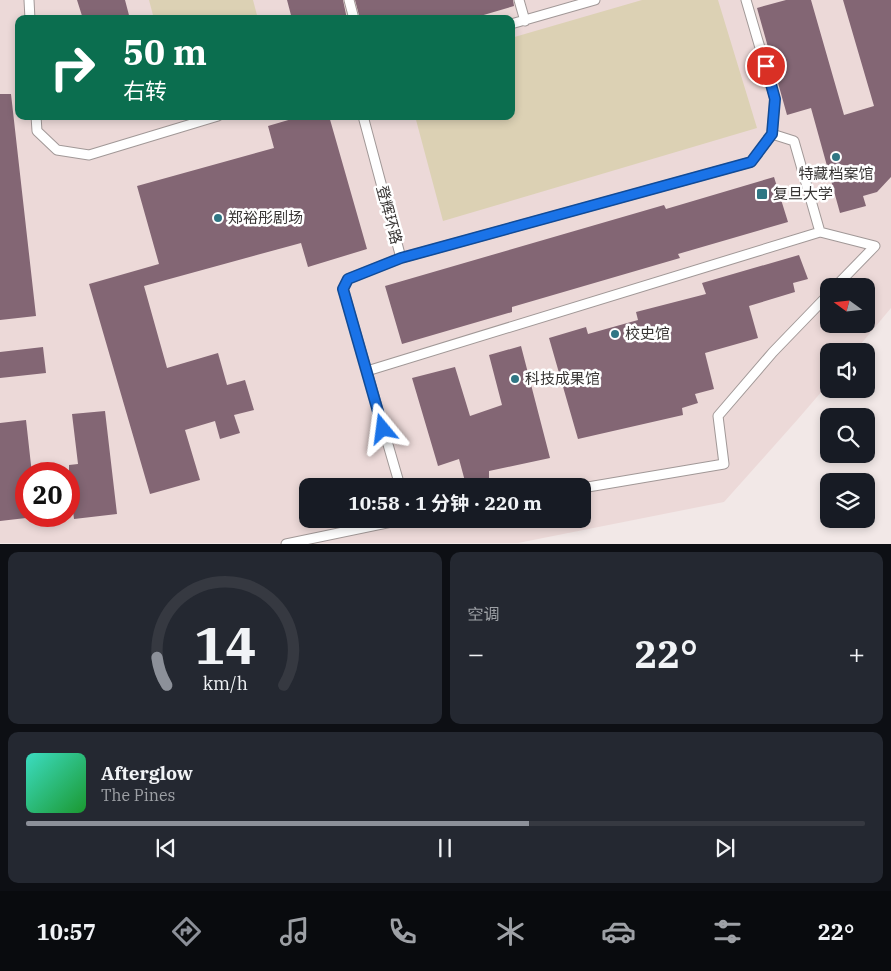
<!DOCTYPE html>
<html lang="zh">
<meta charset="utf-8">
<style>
:root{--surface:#171b24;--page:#242831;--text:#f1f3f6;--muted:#9ea1a6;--line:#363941;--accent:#8c9099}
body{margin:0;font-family:"IBM Plex Serif","Noto Sans SC",serif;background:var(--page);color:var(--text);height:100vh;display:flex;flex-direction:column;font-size:19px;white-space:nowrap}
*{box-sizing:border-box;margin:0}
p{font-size:16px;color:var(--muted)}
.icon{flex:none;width:28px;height:28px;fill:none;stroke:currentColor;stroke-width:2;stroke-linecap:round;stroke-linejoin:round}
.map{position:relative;height:544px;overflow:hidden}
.drawer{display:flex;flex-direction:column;gap:8px;padding:8px;background:#0d0f14;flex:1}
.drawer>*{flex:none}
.banner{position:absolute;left:15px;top:15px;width:500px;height:105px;border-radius:10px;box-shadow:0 2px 8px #0003;background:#0b6e4f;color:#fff;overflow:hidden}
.needle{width:32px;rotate:285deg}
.tools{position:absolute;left:820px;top:278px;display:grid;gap:10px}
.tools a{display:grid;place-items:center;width:55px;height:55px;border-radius:10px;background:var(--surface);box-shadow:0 2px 8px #0003;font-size:25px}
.speed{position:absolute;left:15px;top:462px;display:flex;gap:10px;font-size:25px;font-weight:700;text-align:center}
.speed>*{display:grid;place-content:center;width:65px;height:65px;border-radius:50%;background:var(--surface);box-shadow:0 2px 8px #0003;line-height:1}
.speed .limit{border:8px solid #d22;background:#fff;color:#111}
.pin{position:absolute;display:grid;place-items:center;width:42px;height:42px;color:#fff;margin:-21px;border:2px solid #fff;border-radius:50%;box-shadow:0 1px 5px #0007}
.me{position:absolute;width:55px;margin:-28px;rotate:344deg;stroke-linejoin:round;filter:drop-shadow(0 0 4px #0008)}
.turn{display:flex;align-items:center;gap:18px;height:105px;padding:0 25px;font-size:22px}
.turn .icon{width:65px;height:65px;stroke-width:2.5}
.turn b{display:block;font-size:35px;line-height:42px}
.big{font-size:38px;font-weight:700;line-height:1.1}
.drawer .tile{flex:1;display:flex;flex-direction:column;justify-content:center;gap:8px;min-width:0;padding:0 18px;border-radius:10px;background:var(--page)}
.drawer .dial{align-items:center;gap:0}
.dial svg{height:130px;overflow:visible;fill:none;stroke:var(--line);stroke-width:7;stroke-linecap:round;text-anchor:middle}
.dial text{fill:var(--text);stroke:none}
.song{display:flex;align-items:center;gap:15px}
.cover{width:60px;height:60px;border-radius:8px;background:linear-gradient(135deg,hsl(170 70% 55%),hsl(130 70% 35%))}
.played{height:5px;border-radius:2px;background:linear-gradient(90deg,var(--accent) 60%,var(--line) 60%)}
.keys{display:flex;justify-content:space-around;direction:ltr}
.heat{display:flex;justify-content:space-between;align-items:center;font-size:28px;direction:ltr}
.drawer .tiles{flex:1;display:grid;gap:8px;grid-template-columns:1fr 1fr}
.tile:last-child{grid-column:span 2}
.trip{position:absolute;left:299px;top:478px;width:292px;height:50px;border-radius:10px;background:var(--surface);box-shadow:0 2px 8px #0003;font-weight:700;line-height:50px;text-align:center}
.menu{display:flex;height:80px;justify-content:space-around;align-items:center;background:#090b0e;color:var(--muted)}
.menu .icon{width:35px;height:35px}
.menu .active{color:var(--accent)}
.menu b{font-size:22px;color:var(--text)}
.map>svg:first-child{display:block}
.built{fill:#ecd9d8;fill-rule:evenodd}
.green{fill:#dcd1b4}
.building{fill:#836674}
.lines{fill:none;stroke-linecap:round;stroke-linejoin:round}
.service-casing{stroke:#a19897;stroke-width:11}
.service{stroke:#fff;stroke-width:9}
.route-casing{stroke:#114b97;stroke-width:12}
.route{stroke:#1a73e8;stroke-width:9}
.poi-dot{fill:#307684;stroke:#fff;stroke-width:2}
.labels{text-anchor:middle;stroke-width:5;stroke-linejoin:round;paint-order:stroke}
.poi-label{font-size:15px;fill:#373433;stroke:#fff;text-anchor:start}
.street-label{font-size:15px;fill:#373433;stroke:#fff}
</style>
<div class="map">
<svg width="891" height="544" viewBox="0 0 891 544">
<rect width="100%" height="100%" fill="#f2e8e7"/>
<!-- built -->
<path class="built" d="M0,0H891V308L855,351H829V383L798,419L724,502L518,543H0ZM19,19H511V116H19ZM829,286H866V324H829ZM26,474H69V516H26ZM308,486H582V519H308Z"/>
<!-- green -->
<path class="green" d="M149,0H253L258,19H154Z
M642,0H718L757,128L443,221L415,116H511V38Z"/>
<!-- building -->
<path class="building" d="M77,0H125L130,19H83Z
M287,0H343L347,19H292Z
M355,0H513L514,6L470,19H360Z
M786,0H811L844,115L874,106L843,0H891V177L877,192L863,196L866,206L840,213L811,108L787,115L757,8Z
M0,94H11L36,316L0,320Z
M302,116H329L367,249L308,267L301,243L144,286L167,368L218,353L227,385L245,380L254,410L234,415L240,433L220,439L215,421L185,430L200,480L150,494L89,284L159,264L137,186L274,148L268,126Z
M774,177L788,222L678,254L680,258L512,307V312L402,344L385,286L664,205L666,209Z
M799,255L808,279L793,283L795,292L749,306L758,338L705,353L714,389L695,394L698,403L682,408L683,415L578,439L549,338L586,327L588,334L638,320L636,312L706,294L702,283Z
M521,346L550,458L489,471V480L466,485L459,459L438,466L412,378L455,367L470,416L502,405L489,355Z
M43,347L46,373L0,378V352Z
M105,411L117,514L74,519L70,487H69V465L78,464L72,414Z
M26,420L32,474H26V518L0,521V423Z"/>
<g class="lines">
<defs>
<path id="service" d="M29,0L30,19
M349,0L354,19
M519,0L525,21
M511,24L595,0
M36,116L37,131L57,150L89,155L218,116
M363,116L401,258L751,162L772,134L775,99L746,0
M772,134L794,141L820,232L875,246L836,286
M367,371L820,232
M400,486L343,289L348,279L401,258
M582,488L724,464L718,416L773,352L829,294
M286,544L406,519"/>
</defs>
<!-- service casing -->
<use href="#service" class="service-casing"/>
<!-- service -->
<use href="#service" class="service"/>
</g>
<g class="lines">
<defs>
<path id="route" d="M383,429L343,289L348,279L401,258L751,162L772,134L775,99L766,66"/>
</defs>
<!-- route casing -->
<use href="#route" class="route-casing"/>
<!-- route -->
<use href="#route" class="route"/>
</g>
<!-- markers -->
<g class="poi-dot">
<circle cx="836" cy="157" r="5"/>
<rect x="756" y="188" width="12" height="12" rx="2.5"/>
<circle cx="218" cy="218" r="5"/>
<circle cx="615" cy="334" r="5"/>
<circle cx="515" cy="379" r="5"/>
</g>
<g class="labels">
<!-- poi labels -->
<g class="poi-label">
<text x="836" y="179" text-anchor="middle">特藏档案馆</text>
<text x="773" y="199">复旦大学</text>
<text x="228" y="223">郑裕彤剧场‌</text>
<text x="625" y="339">校史馆</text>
<text x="525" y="384">科技成果馆</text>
</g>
<!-- street labels -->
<g class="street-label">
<text transform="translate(389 215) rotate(75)" y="5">登辉环路</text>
</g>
</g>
</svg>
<div class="tools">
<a><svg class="needle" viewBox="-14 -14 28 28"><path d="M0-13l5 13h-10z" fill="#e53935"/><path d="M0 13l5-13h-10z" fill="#9ea1a6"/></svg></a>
<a><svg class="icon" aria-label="sound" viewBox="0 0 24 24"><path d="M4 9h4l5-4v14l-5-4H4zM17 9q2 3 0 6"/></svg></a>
<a><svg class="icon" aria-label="search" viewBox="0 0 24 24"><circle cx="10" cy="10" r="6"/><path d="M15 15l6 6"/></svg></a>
<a><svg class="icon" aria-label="layers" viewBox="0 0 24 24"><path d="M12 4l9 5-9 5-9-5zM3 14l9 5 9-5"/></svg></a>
</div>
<div class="speed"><div class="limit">20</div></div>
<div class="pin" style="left:766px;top:66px;background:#d93025"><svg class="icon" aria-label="arrive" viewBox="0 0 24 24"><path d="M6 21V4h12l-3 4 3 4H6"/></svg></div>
<svg class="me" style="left:383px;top:429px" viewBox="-20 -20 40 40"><path d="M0-17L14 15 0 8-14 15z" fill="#1a73e8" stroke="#fff" stroke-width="4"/></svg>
<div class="trip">10:58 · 1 分钟 · 220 m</div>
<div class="banner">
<div class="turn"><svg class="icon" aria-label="right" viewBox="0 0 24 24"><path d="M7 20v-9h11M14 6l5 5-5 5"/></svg><div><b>50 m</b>右转</div></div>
</div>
</div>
<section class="drawer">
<div class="tiles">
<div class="tile dial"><svg viewBox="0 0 100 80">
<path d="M14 69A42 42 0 1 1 86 69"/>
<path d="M14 69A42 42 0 0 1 8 52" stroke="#8c9099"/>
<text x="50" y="56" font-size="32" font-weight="700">14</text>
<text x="50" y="72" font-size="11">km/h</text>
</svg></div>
<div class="tile"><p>空调</p>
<div class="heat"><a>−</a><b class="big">22°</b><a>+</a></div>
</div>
<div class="tile">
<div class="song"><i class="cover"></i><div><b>Afterglow</b><p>The Pines</p></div></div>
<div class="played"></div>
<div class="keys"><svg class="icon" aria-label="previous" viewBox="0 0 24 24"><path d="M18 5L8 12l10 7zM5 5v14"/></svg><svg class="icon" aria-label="pause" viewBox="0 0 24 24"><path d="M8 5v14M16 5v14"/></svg><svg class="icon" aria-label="next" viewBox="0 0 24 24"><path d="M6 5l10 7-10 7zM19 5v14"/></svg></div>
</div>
</div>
</section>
<nav class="menu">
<b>10:57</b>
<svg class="icon active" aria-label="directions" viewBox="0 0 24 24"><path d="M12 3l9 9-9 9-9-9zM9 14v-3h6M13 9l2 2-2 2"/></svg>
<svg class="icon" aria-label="music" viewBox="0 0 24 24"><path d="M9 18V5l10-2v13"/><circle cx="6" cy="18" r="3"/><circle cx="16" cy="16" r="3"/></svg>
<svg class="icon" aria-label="phone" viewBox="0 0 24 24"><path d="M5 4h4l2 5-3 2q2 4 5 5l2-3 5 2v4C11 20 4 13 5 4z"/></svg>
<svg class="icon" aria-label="climate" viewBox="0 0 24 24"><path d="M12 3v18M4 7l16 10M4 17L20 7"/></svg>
<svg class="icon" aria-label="car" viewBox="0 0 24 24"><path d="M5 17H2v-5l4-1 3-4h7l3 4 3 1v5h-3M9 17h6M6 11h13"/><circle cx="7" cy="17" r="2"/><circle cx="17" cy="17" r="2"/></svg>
<svg class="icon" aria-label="filters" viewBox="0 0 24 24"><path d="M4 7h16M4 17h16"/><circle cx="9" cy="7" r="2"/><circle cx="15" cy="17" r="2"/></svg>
<b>22°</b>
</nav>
